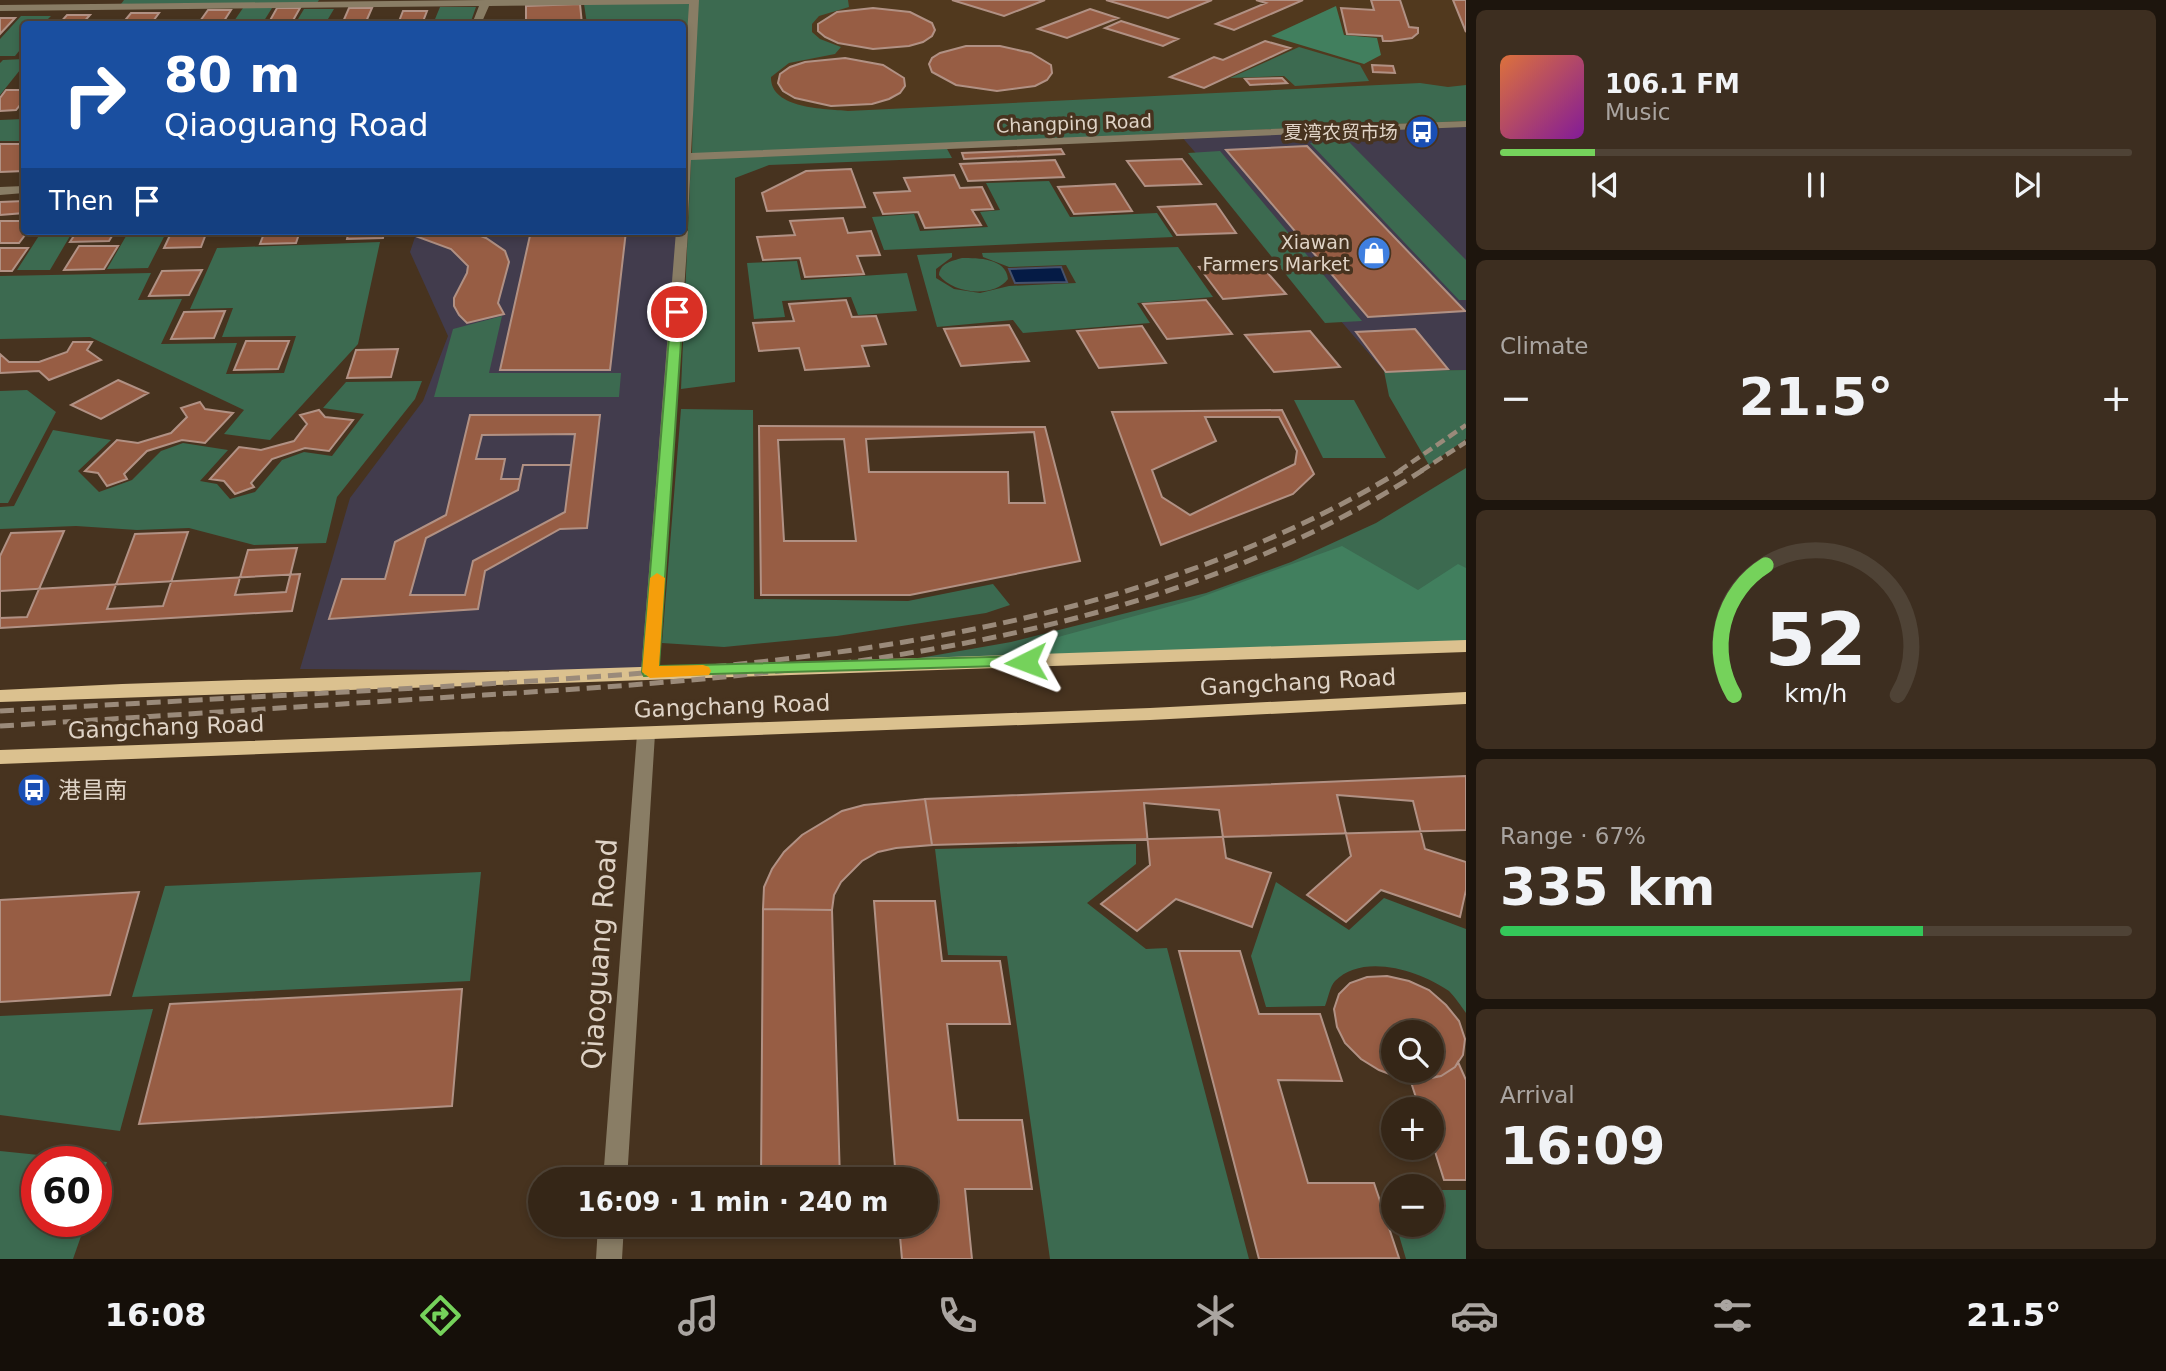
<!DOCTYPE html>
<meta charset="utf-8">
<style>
:root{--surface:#352617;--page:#3d2e20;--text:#f1f3f6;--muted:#aaa5a1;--line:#4f4336;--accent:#75d25b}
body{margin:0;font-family:"DejaVu Sans","Noto Sans SC",sans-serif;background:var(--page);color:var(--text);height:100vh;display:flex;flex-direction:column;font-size:26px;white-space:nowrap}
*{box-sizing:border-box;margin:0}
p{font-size:23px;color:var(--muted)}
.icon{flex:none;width:38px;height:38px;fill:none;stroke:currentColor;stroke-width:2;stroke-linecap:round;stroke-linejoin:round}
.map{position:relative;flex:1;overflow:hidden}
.drawer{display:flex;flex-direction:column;gap:10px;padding:10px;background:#1d150d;width:700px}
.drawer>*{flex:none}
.guide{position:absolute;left:21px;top:21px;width:665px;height:214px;border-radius:7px;box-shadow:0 4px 10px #0003,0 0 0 2px var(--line);background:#1a4fa0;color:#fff;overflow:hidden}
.fabs{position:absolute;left:1381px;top:1020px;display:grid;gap:14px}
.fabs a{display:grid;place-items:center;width:63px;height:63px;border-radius:50%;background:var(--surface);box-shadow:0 4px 10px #0003,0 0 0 2px var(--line);font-size:35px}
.speed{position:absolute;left:21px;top:1146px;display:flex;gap:14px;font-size:35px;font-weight:700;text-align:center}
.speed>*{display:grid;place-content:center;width:91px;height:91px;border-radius:50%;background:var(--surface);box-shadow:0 4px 10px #0003,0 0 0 2px var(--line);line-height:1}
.speed .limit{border:10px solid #d22;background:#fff;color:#111}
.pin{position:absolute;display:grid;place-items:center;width:60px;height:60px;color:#fff;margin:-30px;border:4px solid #fff;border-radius:50%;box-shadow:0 2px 7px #0007}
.me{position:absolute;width:77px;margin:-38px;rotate:267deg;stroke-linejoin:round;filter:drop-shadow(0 0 5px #0008)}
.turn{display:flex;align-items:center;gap:24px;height:147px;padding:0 28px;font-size:32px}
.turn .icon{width:91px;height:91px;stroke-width:2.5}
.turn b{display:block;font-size:49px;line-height:60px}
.then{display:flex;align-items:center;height:66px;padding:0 28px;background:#0003;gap:14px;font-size:26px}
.big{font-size:52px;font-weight:800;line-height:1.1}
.drawer .tile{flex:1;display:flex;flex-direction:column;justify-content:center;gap:10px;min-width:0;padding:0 24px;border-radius:10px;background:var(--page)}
.drawer .dial{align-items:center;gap:0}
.dial svg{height:182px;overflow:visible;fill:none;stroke:var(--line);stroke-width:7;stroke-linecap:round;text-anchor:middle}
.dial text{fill:var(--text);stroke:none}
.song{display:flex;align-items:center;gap:21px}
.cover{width:84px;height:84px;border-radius:10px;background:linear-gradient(135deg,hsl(20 70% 55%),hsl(290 70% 35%))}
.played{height:7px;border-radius:4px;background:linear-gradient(90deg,var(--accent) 15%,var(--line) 15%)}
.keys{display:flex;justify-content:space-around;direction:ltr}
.heat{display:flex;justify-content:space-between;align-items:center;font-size:38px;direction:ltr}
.charge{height:10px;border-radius:5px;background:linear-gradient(90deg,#34c759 67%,var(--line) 0)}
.trip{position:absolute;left:528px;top:1167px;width:410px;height:70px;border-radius:35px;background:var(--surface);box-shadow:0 4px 10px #0003,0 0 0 2px var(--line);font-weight:800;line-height:70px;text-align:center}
.tabs{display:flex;height:112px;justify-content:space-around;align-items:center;background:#150f09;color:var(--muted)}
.tabs .icon{width:49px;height:49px}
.tabs .active{color:var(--accent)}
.tabs b{font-size:32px;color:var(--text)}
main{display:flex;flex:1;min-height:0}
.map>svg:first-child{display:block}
.commercial{fill:#423c4d}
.built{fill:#51391e}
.green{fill:#3c6a50}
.forest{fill:#417f5e}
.water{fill:#051b45;stroke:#46526c;stroke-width:2}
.building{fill:#975d44;stroke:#b19184;stroke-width:2;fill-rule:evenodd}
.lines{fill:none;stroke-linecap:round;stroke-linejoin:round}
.minor{fill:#897d65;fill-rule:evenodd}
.major{fill:#dbc18f;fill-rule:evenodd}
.rail-far1{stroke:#9a8a7a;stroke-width:4.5;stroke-dasharray:10 5;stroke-linecap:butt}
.rail{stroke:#9a8a7a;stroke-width:5;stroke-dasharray:14 7;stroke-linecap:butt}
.route{fill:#75d25b;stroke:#4c883b;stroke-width:2}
.slow{fill:#f59e0b}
.labels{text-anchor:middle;stroke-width:7;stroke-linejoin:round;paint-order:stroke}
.far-street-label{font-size:19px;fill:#dfd3c6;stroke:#47331f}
.far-poi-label{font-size:19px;fill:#dfd3c6;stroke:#47331f;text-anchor:end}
.street-label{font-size:23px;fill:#dfd3c6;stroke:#47331f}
.poi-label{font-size:23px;fill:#dfd3c6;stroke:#47331f;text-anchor:start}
.near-street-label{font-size:28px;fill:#dfd3c6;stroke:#47331f}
</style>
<main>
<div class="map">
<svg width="1466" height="1259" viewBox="0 0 1466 1259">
<rect width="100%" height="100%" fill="#47331f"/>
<!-- commercial -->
<path class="commercial" d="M1466,124V370L1384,371L1181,136Z
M417,231H680L649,671L300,669L350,498L423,401L448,336L410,252Z"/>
<!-- built -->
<path class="built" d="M694,0H1466V124L687,156Z"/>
<!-- green -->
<path class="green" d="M124,0H319L317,3L121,4Z
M690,0L683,112L682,24H587L584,4Z
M695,0H848L849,7L819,16L812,24V32L820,39L841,47L835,54L789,63L771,77C770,109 825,109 848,111L1420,83L1448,87L1466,85V121L692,154Z
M440,7H476L470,24H433Z
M243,8H272L262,24H232Z
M304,9H334L325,24H295Z
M21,16H51L43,24H24V45L15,56H0V39Z
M1299,47L1360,65L1369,81L1295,86L1284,76L1230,78Z
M24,59V65L0,95V63L3,60Z
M24,119V141H0V120Z
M1348,141L1466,260V300H1459L1310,143Z
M946,147L952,158L769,165L735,178V382L681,389L691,158Z
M1220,151L1362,321L1325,323L1188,153Z
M1049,181L1070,217L1157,213L1173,237L884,250L872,217L914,214L920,231L988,227L980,212L1000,210L986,183Z
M42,231H73L50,270H17Z
M129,231H167L148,268L107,269Z
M380,242L358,344L270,440L224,434L244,410L90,337L0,339V276L151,273L138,300L182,299L161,344L237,343L226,374L284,373L296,336L222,337L233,308L190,309L217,248Z
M1178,247L1213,297L1137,303L1150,323L1023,333L1013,320L937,327L917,255L952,253V257L936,269V278L954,289L980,293L1009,286L1076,283L1066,265L1009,267L983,257L982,253Z
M962,258C978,258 1006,258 1008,279C994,298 953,294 939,275C940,263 952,261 962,258Z
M797,261L801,280L907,273L917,311L858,315L851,297L782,301L785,317L754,319L747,263Z
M502,316L489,373H621L619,397H434L453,329Z
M1466,370V439L1429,465L1389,396L1384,371Z
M422,381L415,399L337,497L326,543L254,545L189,528L137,530L76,526L0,529V507L14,506L53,430L111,440L78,471L99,492L132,480L161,451L183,443L228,450L200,481L217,484L230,499L255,492L282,460L304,452L332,456L364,414L323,408L346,382Z
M27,390L56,412L8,503H0V391Z
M1294,400H1354L1386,458H1323Z
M681,409L753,410L754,599L908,601L993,584L1010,605L986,613L837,636L724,647L662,643Z
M1466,468V645L874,666L1011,642L1206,593L1291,562L1376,523Z
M1136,844V864L1087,903L1146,949L1167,948L1249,1259H1050L1007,956L948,955L935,849Z
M481,872L470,981L132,997L165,886Z
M1276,882L1349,930L1384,898L1466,929V1013C1461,1006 1455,997 1449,991C1421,971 1363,952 1335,981C1330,986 1328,999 1325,1006L1266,1007L1251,956Z
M153,1009L120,1131L0,1115V1016Z
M0,1151L107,1162L96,1193V1162H37V1222H86L73,1259H0Z
M1432,1190H1466V1259H1406L1396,1225H1432Z"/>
<!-- forest -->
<path class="forest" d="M1336,6L1344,35L1377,38L1381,55L1364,64L1271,36Z
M1342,546L1418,590L1458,564L1466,568V642L1012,655L1040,642L1193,600Z"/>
<!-- water -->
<path class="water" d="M1061,267L1067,282L1015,283L1009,269Z"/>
<!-- building -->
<path class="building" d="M952,0H1045L1004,16Z
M1106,0H1212L1168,18Z
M1256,0H1303L1234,30L1216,24L1266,3Z
M1371,0H1400L1409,27L1418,28V33L1412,38L1391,41H1383L1382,36L1347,34L1341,8L1374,10Z
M1453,0H1466V32Z
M580,4L582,24H490L526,23V6Z
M277,8H300L291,24H268Z
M349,8H372L365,24H342Z
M873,8L910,12L932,23L935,30L932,36L923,42L909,46L873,49L838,43L825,37L818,31V24L837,12Z
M1090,9L1118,18L1067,38L1038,29Z
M208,10H231L222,24H198Z
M403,11H427L422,24H398Z
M131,13H159L151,24H122Z
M67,15H90L82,24H59Z
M0,18H15L0,34Z
M1121,21L1178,39L1163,46L1105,28Z
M1265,41L1290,48L1204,88L1170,77L1214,57L1223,60Z
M966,46H1000L1031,53L1051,65L1052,73L1047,80L1035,86L997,91L956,85L932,72L929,64L932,58L940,53Z
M845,58L883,65L904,78L905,86L900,93L889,99L872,104L831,106L795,98L783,91L778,83L780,74L790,67L805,62Z
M1372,65L1393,66L1395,73L1373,72Z
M1282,78L1287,83L1250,85L1245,79Z
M6,90H24V100L16,110L0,111V98Z
M0,144H24V171L0,172Z
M1307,146L1465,311L1368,317L1226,150Z
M1061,149L1064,154L964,159L962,153Z
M1182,159L1201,184L1145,186L1127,161Z
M1055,160L1064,177L968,181L960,164Z
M851,169L865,207L767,211L762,193L806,171Z
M954,175L960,188L982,187L993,209L972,210L981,225L925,228L918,212L883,214L874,193L910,191L904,178Z
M1115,184L1132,211L1074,214L1058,187Z
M24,201V213L0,215V202Z
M1216,204L1236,233L1177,235L1158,207Z
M843,218L848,233L871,231L880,255L857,256L864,274L805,277L800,258L763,260L757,237L795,235L790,221Z
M0,221H24V231H28L19,243H0Z
M77,231H115L109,241L70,242Z
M172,231H207L201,247L164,248Z
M265,231H300L296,243L260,244Z
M349,231H384L383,238L347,239Z
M426,231H468L486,238L505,251L509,262L498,303L504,314L467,323L459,315L454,306V298L467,273L468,266L451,249L418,237Z
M531,231H626L610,370H500Z
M79,246H118L104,269L64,270Z
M0,248H28L12,271H0Z
M1259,263L1286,294L1223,299L1199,267Z
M202,270L189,295L149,296L162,271Z
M846,300L852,317L876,316L886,344L862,346L869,366L805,370L799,348L759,351L753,323L794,321L789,304Z
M1206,300L1232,334L1167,339L1143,304Z
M225,311L214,338L171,339L184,312Z
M1009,325L1029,361L961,366L944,329Z
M1142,326L1166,363L1099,368L1077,331Z
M1415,329L1448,369L1386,372L1356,332Z
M1310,331L1340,367L1274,372L1245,335Z
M246,341H289L278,369L234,370Z
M73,342H92L87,350L101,360L49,380L39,371L0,373V354L9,362H39L67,352Z
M398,349L391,377L347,378L356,350Z
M118,380L148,393L101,419L71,405Z
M200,402L205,409L233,413L205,443L182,440L147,451L124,474L127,479L107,486L98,473L85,471L117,440L138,443L171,433L187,417L181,408Z
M319,410L325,417L353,420L329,451L305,448L272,459L251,483L254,487L235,494L224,481L210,479L239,447L261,450L294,441L307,424L300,415Z
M1282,410L1314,474L1293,494L1161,545L1112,412Z
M470,415H600L587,528L560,529L485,571L478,609L329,619L342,579H385L395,542L446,515Z
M1205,417H1279L1297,451L1295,464L1190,515L1162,497L1152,470L1216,441Z
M759,426L1045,427L1080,561L910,595H761Z
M1034,432L1045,503H1009L1008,472H869L866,439Z
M575,434L571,465H523L520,479H501L505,459H476L482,435Z
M844,439L856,541H784L778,440Z
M523,465H571L565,512L473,561L465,595H410L426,538L518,490Z
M64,531L27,617L0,618V556L11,533Z
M188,532L163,606L107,609L135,534Z
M297,548L286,592L235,595L248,550Z
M300,574L292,611L0,628V591Z
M1466,776V830L932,845L925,799Z
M1337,795L1413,801L1425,849L1466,862V890L1460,917L1381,890L1346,922L1307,895L1351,856Z
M925,799L932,845L896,848L878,852L862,861L841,882L834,895L832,910L763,909L764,887L772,869L784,852L802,835L842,811L864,805Z
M1144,803L1219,810L1226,858L1271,873L1252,927L1176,899L1137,931L1101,904L1150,865Z
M139,892L110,995L0,1002V900Z
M874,901H935L942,961H1000L1010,1024H947L958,1120H1022L1032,1189H965L972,1259H902L899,1225H926V1180H896Z
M763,909L832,910L840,1180H761Z
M1179,951H1240L1259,1014H1320L1342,1081L1278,1080L1308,1183H1374L1399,1258L1259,1259Z
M1387,976L1409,981L1429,990L1446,1005L1459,1021L1465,1039L1463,1055L1455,1067L1441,1076L1422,1080L1400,1078L1379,1070L1361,1059L1345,1043L1337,1027L1334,1009L1339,994L1350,983L1367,977ZM1393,1032H1432V1071H1393Z
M462,989L452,1106L139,1124L170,1004Z
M1458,1062L1466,1080V1180H1444L1432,1142V1110H1420L1410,1079L1441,1076L1455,1067Z"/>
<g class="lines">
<!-- minor -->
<path class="minor" d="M485,0H699L691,153L1466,121V127L691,160L688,218L682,221V112L689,4L489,6L481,24H472L479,6L0,11V5Z
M0,187L24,186V193L0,195Z
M682,227L688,231L659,672L650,678L641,672L676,231H682Z
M646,727L653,729L655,734L627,1180H603L637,734L639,729Z
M598,1225H624L622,1259H596Z"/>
<!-- major -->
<path class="major" d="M1466,640V652L0,702V690L122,684Z
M1466,692V704L1150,720L0,764V750L1150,708Z"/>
<!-- rail-far1 -->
<path class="rail-far1" d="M1399,471L1466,425
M1421,471L1466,442"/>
<!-- rail -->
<path class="rail" d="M0,711C156,702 313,694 469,685C786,666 1124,639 1402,470
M0,726C161,716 323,705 484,695C805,675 1146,649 1423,470"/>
</g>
<!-- route -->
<path class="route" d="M677,309L683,312L659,666L1026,656L1034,662L1032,665L644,676L642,672L671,312Z"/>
<!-- slow -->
<path class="slow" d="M657,573L665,578L659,666L703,665L709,667L711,671L709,675L650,678L642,672L650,578Z"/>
<!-- icons -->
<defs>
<symbol id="bus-disc" viewBox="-11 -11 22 22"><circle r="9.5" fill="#1a4fb4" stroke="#47331f"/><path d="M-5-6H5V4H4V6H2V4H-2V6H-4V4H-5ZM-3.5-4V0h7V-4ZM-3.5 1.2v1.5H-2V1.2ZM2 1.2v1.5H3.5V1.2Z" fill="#fff"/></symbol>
<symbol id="shop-disc" viewBox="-11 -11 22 22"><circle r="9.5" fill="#3f7fe0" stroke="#47331f"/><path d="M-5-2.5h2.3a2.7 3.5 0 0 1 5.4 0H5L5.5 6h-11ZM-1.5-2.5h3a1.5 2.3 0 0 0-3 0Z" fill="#fff"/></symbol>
</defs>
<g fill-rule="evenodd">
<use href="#bus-disc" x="1403" y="113" width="38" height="38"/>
<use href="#shop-disc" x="1355" y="234" width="38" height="38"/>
<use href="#bus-disc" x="15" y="771" width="38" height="38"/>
</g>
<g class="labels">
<!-- far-street labels -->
<g class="far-street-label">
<text transform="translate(1074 123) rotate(-2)" y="7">Changping Road</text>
</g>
<!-- far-poi labels -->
<g class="far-poi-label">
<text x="1398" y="139">夏湾农贸市场</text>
<text x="1350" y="249">Xiawan<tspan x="1350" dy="22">Farmers Market</tspan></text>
</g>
<!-- street labels -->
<g class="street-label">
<text transform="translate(1298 682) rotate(-3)" y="8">Gangchang Road</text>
<text transform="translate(732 706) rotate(-2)" y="8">Gangchang Road</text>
<text transform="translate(166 727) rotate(-2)" y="8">Gangchang Road</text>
</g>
<!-- poi labels -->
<g class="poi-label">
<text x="58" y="798">港昌南</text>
</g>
<!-- near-street labels -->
<g class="near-street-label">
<text transform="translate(599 954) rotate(-86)" y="10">Qiaoguang Road</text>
</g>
</g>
</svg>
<div class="fabs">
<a><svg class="icon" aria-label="search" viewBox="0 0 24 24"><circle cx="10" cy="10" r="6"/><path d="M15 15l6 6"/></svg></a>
<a>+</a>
<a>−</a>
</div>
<div class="speed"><div class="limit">60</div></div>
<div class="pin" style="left:677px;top:312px;background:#d93025"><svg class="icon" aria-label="arrive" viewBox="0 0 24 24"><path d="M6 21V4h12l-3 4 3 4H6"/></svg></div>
<svg class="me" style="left:1026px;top:662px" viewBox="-20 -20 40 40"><path d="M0-17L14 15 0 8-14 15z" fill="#75d25b" stroke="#fff" stroke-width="4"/></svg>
<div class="trip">16:09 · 1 min · 240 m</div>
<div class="guide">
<div class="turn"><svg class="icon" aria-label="right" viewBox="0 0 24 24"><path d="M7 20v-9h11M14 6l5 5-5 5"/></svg><div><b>80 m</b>Qiaoguang Road</div></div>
<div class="then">Then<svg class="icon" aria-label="arrive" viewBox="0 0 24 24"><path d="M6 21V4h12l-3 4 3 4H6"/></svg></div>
</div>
</div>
<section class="drawer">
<div class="tile">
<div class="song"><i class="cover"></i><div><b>106.1 FM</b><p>Music</p></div></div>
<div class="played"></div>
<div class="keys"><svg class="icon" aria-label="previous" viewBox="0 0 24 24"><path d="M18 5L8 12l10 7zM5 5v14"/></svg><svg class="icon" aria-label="pause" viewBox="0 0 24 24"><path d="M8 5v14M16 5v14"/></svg><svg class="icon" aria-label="next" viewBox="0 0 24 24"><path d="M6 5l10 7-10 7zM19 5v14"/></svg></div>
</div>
<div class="tile"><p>Climate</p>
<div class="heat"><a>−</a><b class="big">21.5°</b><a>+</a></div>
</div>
<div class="tile dial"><svg viewBox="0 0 100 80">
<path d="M14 69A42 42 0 1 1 86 69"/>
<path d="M14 69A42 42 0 0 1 28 12" stroke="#75d25b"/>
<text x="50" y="56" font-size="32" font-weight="700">52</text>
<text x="50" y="72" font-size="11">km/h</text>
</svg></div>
<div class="tile"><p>Range · 67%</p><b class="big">335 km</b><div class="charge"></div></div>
<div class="tile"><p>Arrival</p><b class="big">16:09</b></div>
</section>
</main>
<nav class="tabs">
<b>16:08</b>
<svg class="icon active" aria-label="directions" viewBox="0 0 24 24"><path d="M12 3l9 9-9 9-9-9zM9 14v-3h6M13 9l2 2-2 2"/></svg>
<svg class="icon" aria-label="music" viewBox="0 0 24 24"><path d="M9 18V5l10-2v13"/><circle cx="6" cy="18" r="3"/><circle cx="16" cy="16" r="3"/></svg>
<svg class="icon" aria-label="phone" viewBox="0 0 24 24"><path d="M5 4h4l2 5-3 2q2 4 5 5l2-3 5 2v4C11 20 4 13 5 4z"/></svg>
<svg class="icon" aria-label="climate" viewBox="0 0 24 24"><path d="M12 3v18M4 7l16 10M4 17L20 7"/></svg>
<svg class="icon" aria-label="car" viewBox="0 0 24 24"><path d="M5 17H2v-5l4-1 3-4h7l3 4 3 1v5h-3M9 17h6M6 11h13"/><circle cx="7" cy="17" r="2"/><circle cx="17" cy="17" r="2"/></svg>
<svg class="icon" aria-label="filters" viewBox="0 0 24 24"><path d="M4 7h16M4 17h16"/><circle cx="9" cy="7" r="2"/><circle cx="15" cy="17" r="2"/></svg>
<b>21.5°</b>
</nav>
